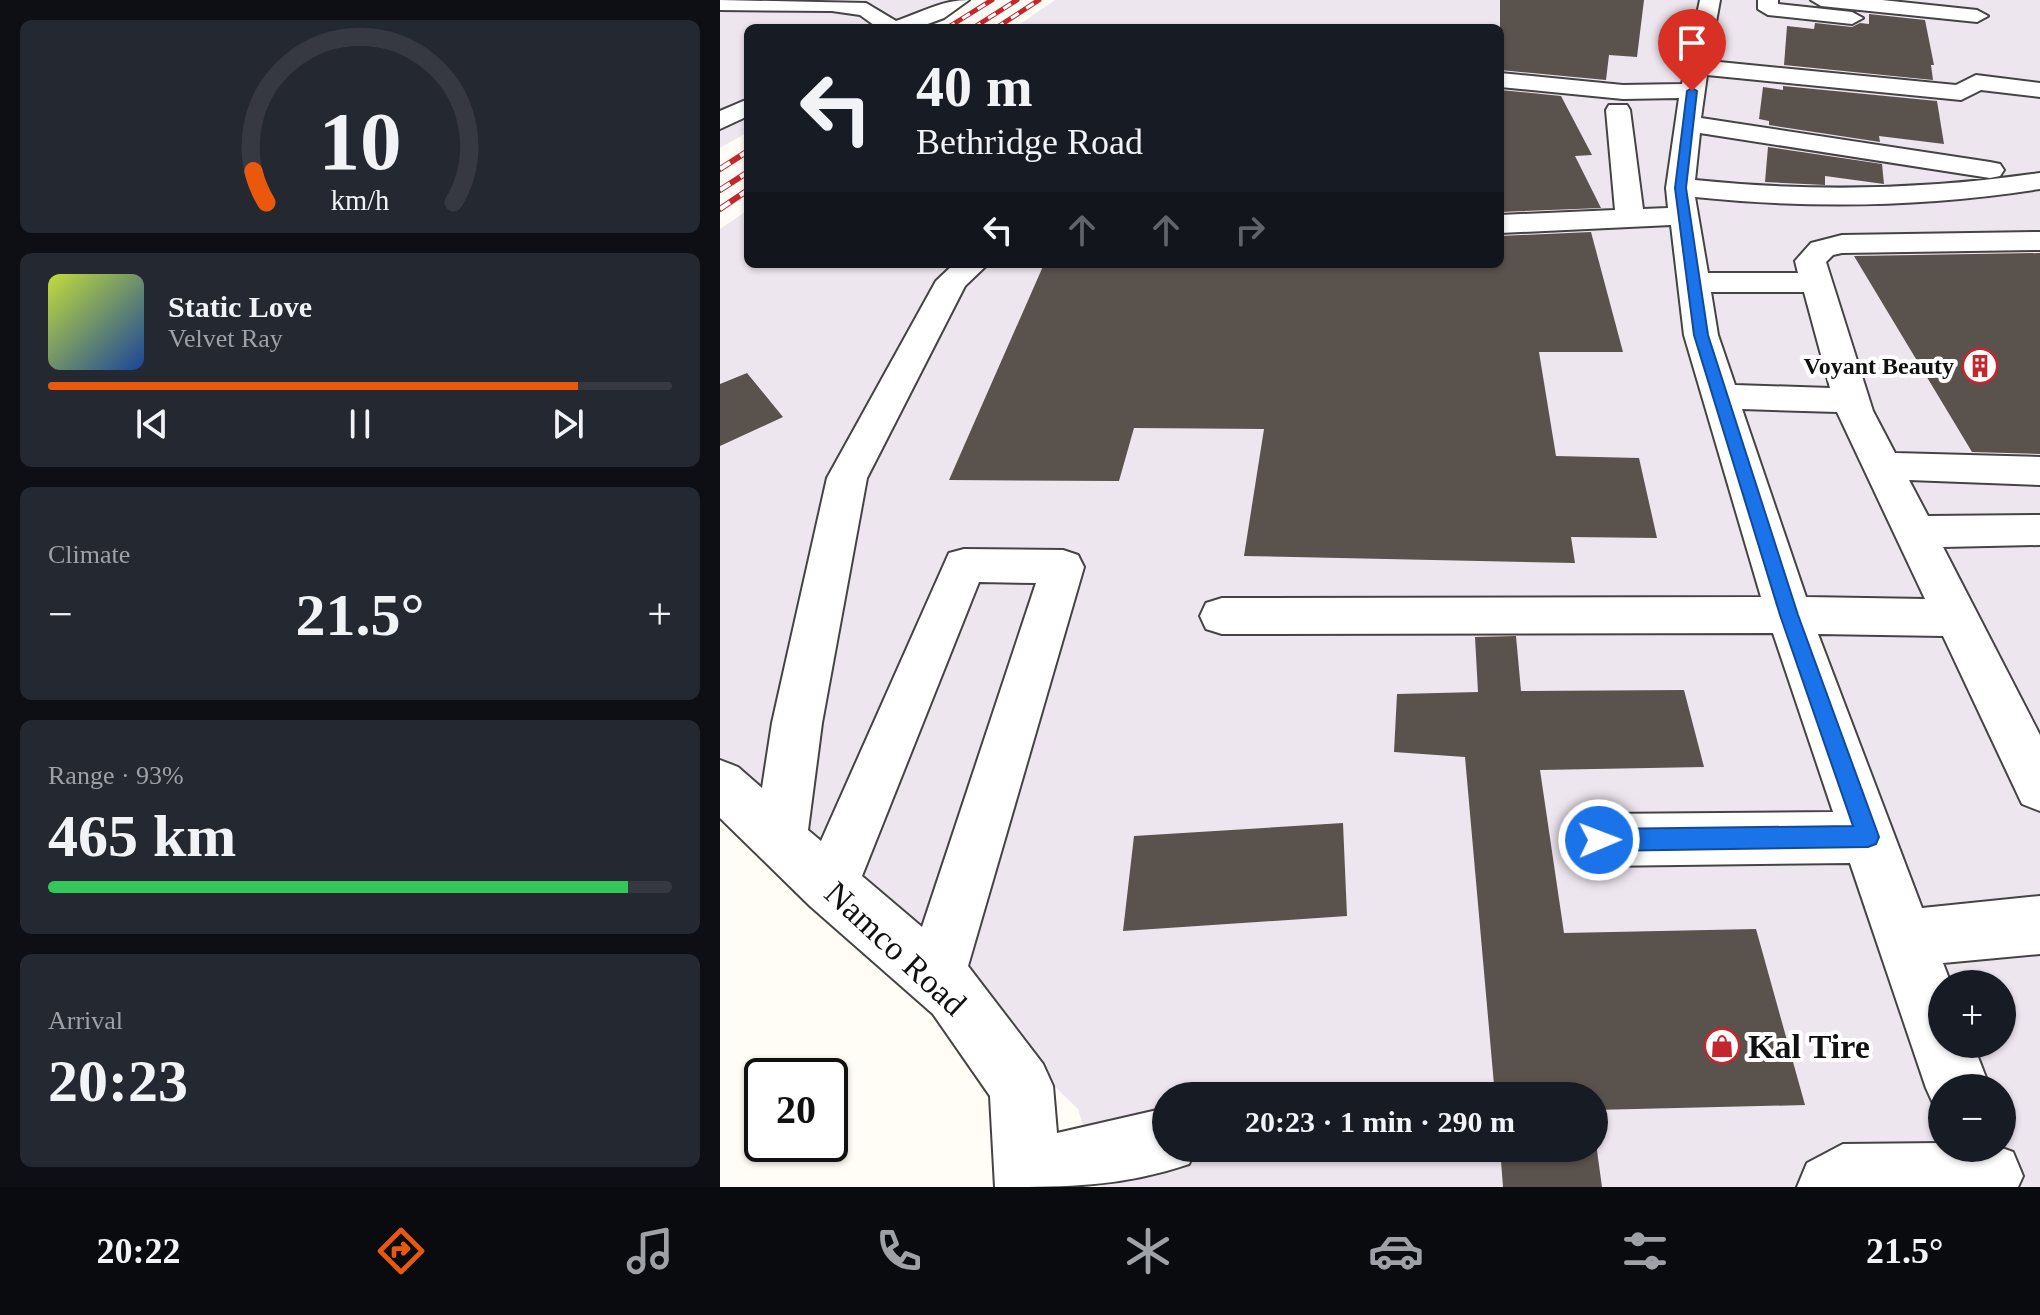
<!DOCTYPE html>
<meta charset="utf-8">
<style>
:root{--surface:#171b24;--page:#242831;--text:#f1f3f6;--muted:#9ea1a6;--line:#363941;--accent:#ea580c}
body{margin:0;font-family:"Times New Roman",serif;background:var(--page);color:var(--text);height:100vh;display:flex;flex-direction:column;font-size:30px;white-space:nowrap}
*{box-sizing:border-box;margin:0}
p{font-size:26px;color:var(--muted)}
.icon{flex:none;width:44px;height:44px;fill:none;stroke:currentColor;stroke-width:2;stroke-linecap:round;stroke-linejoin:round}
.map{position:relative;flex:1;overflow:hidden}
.drawer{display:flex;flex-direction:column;gap:20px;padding:20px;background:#0d0f14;width:720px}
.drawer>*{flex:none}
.guide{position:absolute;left:24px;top:24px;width:760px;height:244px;border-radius:12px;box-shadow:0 2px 6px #0004;background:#171b24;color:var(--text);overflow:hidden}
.controls{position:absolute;left:1208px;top:970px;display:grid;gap:16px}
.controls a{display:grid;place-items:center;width:88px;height:88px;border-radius:50%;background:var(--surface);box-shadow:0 2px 6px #0004;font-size:40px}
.speed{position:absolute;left:24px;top:1058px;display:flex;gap:16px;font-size:40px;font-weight:700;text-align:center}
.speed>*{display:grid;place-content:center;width:104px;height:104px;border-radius:50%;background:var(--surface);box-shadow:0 2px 6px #0004;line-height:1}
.speed .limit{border:4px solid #111;border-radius:12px;background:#fff;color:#111}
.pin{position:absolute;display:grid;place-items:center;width:68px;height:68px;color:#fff;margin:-82px -34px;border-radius:50% 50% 50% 0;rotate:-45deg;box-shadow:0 0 8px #0007}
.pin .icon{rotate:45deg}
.me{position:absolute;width:88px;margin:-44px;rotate:89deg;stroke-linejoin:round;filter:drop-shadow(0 0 6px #0008)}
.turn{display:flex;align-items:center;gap:28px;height:168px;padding:0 40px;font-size:36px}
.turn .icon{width:104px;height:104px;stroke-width:2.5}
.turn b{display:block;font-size:56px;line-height:68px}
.lanes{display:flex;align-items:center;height:76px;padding:0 40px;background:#0003;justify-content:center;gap:40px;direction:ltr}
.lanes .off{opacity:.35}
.big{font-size:60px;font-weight:800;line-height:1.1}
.drawer .tile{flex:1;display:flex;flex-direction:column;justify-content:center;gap:12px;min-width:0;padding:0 28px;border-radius:12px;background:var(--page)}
.drawer .dial{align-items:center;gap:0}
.dial svg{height:208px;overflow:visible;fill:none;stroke:var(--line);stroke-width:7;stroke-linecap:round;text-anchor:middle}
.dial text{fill:var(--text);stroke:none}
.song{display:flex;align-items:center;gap:24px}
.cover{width:96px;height:96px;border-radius:12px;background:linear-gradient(135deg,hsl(70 70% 55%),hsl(220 70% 35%))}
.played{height:8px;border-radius:4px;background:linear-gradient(90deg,var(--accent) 85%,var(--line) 85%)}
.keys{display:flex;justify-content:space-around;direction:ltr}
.heat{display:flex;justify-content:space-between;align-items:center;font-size:44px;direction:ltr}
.charge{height:12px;border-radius:6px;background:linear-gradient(90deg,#34c759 93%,var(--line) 0)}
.trip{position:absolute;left:432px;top:1082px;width:456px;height:80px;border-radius:40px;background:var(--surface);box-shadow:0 2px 6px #0004;font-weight:800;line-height:80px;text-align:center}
.dock{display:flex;height:128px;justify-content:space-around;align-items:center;background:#090b0e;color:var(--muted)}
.dock .icon{width:56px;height:56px}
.dock .current{color:var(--accent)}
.dock b{font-size:36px;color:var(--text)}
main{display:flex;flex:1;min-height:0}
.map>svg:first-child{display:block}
.industrial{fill:#eee6ef;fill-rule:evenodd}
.building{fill:#5a524d}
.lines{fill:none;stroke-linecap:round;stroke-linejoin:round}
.minor-casing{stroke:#444;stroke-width:4}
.minor{fill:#fff;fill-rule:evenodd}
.rail-far1-casing{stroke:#c4262e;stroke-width:5}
.rail-casing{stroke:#c4262e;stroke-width:6}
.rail-far1{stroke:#fff;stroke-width:3;stroke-dasharray:9;stroke-linecap:butt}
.rail{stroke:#fff;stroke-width:4;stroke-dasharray:12;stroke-linecap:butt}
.route{fill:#1a73e8;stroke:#114b97;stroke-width:2}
.labels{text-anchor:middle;stroke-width:8;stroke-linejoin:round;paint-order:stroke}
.far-poi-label{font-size:24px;font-weight:bold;fill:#111;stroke:#fff;text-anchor:end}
.near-street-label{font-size:34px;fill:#111;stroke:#fff}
.near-poi-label{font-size:34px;font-weight:bold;fill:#111;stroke:#fff;text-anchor:start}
</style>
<main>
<section class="drawer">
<div class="tile dial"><svg viewBox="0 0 100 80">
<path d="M14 69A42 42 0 1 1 86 69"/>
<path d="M14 69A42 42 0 0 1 9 57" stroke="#ea580c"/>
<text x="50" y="56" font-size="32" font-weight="700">10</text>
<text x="50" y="72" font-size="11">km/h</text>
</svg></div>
<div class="tile">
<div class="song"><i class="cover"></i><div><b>Static Love</b><p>Velvet Ray</p></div></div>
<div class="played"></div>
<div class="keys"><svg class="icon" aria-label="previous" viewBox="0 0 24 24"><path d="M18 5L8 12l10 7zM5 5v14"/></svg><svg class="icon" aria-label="pause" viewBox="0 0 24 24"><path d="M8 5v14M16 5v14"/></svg><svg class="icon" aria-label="next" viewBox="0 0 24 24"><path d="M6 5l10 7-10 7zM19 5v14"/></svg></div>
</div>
<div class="tile"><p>Climate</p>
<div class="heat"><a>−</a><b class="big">21.5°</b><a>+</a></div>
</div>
<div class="tile"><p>Range · 93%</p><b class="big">465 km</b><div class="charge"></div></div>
<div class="tile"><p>Arrival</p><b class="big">20:23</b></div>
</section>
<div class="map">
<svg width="1320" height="1187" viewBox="0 0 1320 1187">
<rect width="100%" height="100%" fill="#fffdf5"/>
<!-- industrial -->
<path class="industrial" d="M0,0H247L201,28H28V132L0,148Z
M335,0H1320V1187H381L358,1109L0,765V229L28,210V264H780V28H294ZM1222,984H1282V1044H1222ZM1222,1088H1282V1148H1222ZM446,1096H874V1148H446Z"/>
<!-- building -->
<path class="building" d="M780,0H924L917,57L889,55L886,80L780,70Z
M1149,14L1205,20L1214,65H1211L1213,80L1064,65L1067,26L1094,29L1095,23L1132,27L1140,23L1149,24Z
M1063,86L1217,101L1224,144L1159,136L1160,142L1049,125V121L1039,119L1043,87L1063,90Z
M780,90L841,96L872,155L855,156L881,208L780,212Z
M1048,147L1162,164L1164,184L1105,176V185L1045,182Z
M871,232L903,352H819L836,456L919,458L937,538L851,537L855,563L524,556L544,429L414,428L399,481L229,480L324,264L780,265V236Z
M1320,253V454L1252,452L1134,256Z
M27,373L63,417L0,446V384Z
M796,636L801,691L964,690L984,767L820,770L844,933L1036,929L1085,1105L874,1110V1096H775L745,757L674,752L677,694L758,692L755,637Z
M623,823L627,916L403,931L414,836Z
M874,1129L882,1187H783L780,1148H874Z"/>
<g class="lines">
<defs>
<path id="minor" d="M0,0L146,3L176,21C202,12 222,0 249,0L224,18L197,28H158L140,15L112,11L0,10Z
M980,0H1000L989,61L1236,85L1256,75L1320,83V97L1261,90L1241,100L987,75L981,118L1270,162L1280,164L1284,170L1280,176L1270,178L980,133L975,180C1091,192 1205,190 1320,173V189C1205,207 1091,209 975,197L988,273H1078L1075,261L1091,243L1122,235L1320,232V250L1122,253L1113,255L1106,262L1153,411L1175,453L1320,457V485L1189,480L1208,516L1320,515V545L1223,547L1320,735V811L1302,804L1223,636L1098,634L1202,908L1320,896V954L1223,963L1231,984H1222V1044H1253L1270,1088H1222V1113L1216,1110L1206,1088L1130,863L879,866L860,858L852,840L860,822L879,814L1113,812L1053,633L502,634L486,629L480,616L486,603L502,598L1041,597L964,335L951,225L780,233V215L895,210L886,110L889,105H907L910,110L923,209L948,208L946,188L959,98L903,99L780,87V73L903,85L962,84ZM991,292H1084L1110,388L1015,385L998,335ZM1022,409L1117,412L1205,599L1086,597Z
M1038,0H1058V4L1132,12L1143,18L1132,24L1048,15L1038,9Z
M1091,0H1162L1257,10L1268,16L1257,22L1101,6Z
M28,99V116L0,129V111Z
M234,264H268L245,286L147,478L102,723L88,830L101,841L229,553L244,549L343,550L358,555L364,567L248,966L323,1064L333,1086L337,1133L446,1108V1148H476L469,1164C401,1187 347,1187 275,1187L270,1096L213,1014L90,906L0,818V760L18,767L42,788L52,723L107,478L216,281ZM259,582L316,583L202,927L142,876Z
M1222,1143V1148H1282L1293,1152L1303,1176L1298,1187H1077L1087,1163L1123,1144Z"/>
</defs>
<!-- minor casing -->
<use href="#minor" class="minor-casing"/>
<!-- minor -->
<use href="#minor" class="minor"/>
<defs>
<path id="rail-far1" d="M227,28L272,0
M253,28L297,0
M276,28L319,0"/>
<path id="rail" d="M0,169L28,151
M0,190L28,172
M0,209L28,190"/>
</defs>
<!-- rail-far1 casing -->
<use href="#rail-far1" class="rail-far1-casing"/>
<!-- rail casing -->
<use href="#rail" class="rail-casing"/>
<!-- rail-far1 -->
<use href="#rail-far1" class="rail-far1"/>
<!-- rail -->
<use href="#rail" class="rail"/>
</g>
<!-- route -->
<path class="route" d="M972,88L977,91L966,188L988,335L1078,615L1159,837L1156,844L1148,847L879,851L871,848L868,840L871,832L879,829L1133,826L1060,615L974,335L955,188L967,91Z"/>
<!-- icons -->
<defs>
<symbol id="building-ring" viewBox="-11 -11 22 22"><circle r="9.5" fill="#fff" stroke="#c4262e" stroke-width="1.5"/><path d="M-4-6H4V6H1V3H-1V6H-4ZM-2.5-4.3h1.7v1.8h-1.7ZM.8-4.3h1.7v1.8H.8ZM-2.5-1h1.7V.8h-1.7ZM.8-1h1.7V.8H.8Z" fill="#c4262e"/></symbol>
<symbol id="shop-ring" viewBox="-11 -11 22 22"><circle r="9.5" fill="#fff" stroke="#c4262e" stroke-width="1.5"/><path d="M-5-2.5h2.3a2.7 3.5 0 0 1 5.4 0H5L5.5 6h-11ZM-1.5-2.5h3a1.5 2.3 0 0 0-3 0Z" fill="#c4262e"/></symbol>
</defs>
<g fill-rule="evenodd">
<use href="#building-ring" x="1240" y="346" width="40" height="40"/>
<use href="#shop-ring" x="982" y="1026" width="40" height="40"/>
</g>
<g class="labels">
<!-- far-poi labels -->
<g class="far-poi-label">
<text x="1234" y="374">Voyant Beauty</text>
</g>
<!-- near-street labels -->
<g class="near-street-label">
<text transform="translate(176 948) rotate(43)" y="12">Namco Road</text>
</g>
<!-- near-poi labels -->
<g class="near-poi-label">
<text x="1028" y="1058">Kal Tire</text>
</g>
</g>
</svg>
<div class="controls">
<a>+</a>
<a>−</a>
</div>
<div class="speed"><div class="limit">20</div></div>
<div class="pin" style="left:972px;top:91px;background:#d93025"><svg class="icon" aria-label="arrive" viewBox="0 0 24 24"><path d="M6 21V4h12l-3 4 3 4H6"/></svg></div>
<svg class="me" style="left:879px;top:840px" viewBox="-20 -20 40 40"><circle r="17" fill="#1a73e8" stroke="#fff" stroke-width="3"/><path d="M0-11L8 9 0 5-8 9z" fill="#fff"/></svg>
<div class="trip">20:23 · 1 min · 290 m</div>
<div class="guide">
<div class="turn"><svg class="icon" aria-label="left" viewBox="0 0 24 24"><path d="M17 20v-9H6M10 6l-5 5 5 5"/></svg><div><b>40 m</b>Bethridge Road</div></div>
<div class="lanes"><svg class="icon" aria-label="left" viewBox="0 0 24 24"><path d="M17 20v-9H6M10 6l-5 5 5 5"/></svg><svg class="icon off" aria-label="ahead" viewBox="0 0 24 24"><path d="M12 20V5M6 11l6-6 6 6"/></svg><svg class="icon off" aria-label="ahead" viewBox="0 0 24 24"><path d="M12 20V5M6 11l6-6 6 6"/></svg><svg class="icon off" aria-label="right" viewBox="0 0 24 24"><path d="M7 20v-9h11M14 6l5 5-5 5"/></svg></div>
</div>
</div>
</main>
<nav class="dock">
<b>20:22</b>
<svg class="icon current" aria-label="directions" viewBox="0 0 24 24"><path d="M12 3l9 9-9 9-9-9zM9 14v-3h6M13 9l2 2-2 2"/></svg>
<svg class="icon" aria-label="music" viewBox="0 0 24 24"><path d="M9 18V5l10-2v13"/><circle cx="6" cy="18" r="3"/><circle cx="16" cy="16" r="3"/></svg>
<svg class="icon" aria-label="phone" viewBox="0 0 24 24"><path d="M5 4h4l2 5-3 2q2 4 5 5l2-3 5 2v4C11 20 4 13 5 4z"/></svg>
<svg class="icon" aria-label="climate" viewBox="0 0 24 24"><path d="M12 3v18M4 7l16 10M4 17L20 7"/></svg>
<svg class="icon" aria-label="car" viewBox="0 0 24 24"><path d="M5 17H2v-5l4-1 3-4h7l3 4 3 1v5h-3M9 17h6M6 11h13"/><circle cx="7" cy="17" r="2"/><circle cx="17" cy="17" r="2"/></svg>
<svg class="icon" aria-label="filters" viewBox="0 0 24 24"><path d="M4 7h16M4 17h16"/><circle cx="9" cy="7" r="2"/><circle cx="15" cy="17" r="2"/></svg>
<b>21.5°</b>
</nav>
